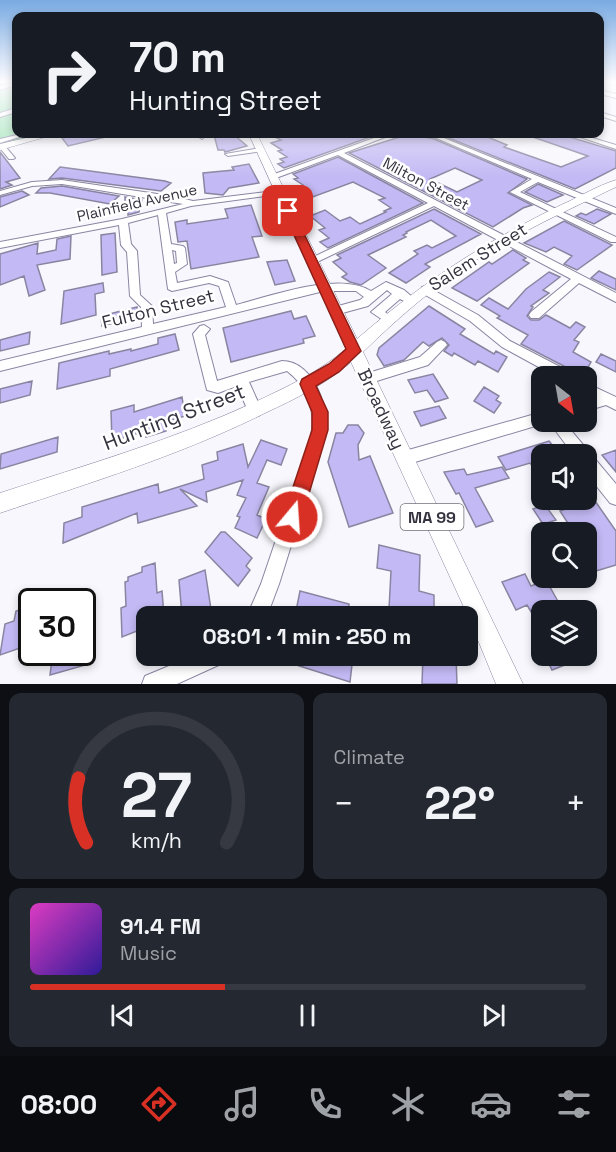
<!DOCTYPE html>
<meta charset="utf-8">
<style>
:root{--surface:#171b24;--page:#242831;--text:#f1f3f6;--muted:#9ea1a6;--line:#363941;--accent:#d93025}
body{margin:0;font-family:"Space Grotesk",sans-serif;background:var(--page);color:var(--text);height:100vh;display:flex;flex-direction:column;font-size:22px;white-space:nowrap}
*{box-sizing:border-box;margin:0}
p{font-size:20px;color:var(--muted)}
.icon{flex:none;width:33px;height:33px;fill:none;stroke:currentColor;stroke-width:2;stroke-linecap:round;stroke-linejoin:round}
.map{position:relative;height:684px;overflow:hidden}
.drawer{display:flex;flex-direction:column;gap:9px;padding:9px;background:#0d0f14;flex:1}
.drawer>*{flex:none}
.banner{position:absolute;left:12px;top:12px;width:592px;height:126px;border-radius:12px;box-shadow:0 3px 9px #0003;background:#171b24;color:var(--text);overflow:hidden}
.needle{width:39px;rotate:149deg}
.buttons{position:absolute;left:531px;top:366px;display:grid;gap:12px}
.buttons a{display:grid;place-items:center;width:66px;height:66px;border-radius:12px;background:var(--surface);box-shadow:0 3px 9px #0003;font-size:30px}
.speed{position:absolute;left:18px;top:588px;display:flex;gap:12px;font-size:30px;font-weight:700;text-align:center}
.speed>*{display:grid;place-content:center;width:78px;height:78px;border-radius:50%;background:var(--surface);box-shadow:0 3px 9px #0003;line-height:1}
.speed .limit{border:3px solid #111;border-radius:9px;background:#fff;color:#111}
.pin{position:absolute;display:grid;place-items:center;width:51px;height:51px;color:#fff;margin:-26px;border-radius:12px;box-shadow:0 3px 9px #0006}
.me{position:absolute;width:66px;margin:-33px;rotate:18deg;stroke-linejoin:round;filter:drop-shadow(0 0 4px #0008)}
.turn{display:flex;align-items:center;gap:21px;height:126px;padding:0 18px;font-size:27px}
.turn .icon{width:78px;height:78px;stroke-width:2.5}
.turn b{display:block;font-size:42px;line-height:51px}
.big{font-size:45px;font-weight:700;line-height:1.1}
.drawer .card{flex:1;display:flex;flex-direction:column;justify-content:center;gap:9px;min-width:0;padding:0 21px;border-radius:12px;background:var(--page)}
.drawer .dial{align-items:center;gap:0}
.dial svg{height:156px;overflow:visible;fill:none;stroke:var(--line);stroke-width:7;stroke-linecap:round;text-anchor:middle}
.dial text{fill:var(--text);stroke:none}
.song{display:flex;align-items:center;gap:18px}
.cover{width:72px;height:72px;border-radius:9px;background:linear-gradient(135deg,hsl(310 70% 55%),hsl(250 70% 35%))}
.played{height:6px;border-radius:3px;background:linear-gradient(90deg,var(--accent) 35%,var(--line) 35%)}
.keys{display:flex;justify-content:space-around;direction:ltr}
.heat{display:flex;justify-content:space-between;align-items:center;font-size:33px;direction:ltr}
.drawer .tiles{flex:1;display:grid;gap:9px;grid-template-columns:1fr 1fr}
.card:last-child{grid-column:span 2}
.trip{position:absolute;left:136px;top:606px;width:342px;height:60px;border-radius:12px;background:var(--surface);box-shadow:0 3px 9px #0003;font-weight:700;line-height:60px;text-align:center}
.menu{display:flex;height:96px;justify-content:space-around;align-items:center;background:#090b0e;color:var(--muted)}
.menu .icon{width:42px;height:42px}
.menu .selected{color:var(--accent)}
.menu b{font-size:27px;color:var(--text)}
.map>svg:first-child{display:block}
.green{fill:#9be3b4}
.building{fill:#c3b9f4;stroke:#8985a1;stroke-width:1.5;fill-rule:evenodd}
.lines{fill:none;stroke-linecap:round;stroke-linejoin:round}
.minor-casing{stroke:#8a85a2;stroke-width:2}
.major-casing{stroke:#8a85a2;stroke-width:1}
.minor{fill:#fff;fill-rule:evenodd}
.major{fill:#fff;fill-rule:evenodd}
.route{fill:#d93025;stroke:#8d1f18;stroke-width:1.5}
.labels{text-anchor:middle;stroke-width:5;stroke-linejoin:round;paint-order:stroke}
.far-street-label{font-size:15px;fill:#35333f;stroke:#fff}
.shield{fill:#fff;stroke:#727079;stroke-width:1.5}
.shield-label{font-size:16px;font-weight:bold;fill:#35333f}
.street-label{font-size:18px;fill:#35333f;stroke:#fff}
.near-street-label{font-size:21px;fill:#35333f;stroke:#fff}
</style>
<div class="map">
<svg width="616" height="684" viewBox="0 0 616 684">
<rect width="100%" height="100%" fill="#f8f7fd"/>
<!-- green -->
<path class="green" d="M0,81H16V134H45L0,145Z"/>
<!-- building -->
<path class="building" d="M83,134H106V137L68,146L62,138Z
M233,134L247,146L225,152L224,150H218L214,135Z
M269,134H368L373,136L284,168L278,164L284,162L280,159L287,157L278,151L282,150L271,143L281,140Z
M409,134L434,139L527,179L508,193L532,205L523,208L493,227L349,153ZM455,168L482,180L457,192L430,179Z
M451,134H487L485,136L507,145L504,147L561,167L588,156L527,135L560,134L616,151V168L575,189L444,136Z
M0,152L20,178L6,182L12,185L0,189Z
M338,157L423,203L328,248L320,242L329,238L319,230L325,228L310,216L325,210L340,221L350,217L360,224L386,212L384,211L391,208L379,200L385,198L353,182L310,198L296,188L303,185L294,179L298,178L293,174Z
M249,164L259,183L229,188L223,195L205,193L203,173L234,170L232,167Z
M60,167L165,181L171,183L161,191L62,178L49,179Z
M538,184L563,195L547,202L525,192Z
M62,186L119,196L110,204L50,193H36L41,188Z
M22,191L29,195L0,207V197Z
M125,197L142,200V203H139V212L128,215V205H125Z
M251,205L262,236L252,237L259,257L191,269L187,241L178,242L175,222L187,220V224L228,218L225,209Z
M434,209L481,234L425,264L430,267L406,283L389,273L418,254L414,251L427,245L432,248L456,236L431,220L406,232L407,233L403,235L406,237L368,255L386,268L361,285L350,282L342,277L347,274L333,262L341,258L337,255Z
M597,209L611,214L594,224L576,216L581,213L586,215Z
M564,221L612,245L577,270L564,264L572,256L554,247L546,252L524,243Z
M115,233L117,272L102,275L101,235Z
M71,236L70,259L37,265L45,290L29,296L24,276L0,285V254L38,243L37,254L56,250L57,239Z
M513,250L526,258L523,260L529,263L477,301L452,288L489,262L492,264Z
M287,260L295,281L275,285L267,262Z
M599,271L616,279V290L591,278Z
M549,272L560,277L543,290L549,293L531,306L533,307L527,316L531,320H539L546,315L570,328L576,322L585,327L574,340L579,342L573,352L591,362L583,376L521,344L528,335L497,318L500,316L481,305L489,298L508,309L526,289Z
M103,283L104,292L95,294L96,315L61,324L64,291Z
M429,306L465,329L460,334L494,354L496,351L507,357L498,372L478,361L475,365L454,353L452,356L444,351L449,345L442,338L429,346L423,342L404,360L384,366L377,355L379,348Z
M137,307L138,317L102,326L101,316Z
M291,311L294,319L306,316L315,336L303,339L304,343L231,362L223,328Z
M30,332L29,344L0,351V340Z
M175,334L179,350L110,369V376L57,389L59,363L109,351V354L131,349V351L158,344V338Z
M601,354L616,361V372L596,362Z
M433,374L448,398L435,402L427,390L415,393L408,380Z
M32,381L30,395L0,403V389Z
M484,387L499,396L496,400L501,403L494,413L474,401Z
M182,397L185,416L165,422L166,431L146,437V431L112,441L111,411L134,405V412Z
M439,406L446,418L421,426L414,412Z
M348,425H358L364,433L358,445L359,460L370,456L393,513L349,527L328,462L336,433H343Z
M58,437L57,452L0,469L1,454Z
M261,440L287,449L281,465L267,460L257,483L269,487L257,515L266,519L257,538L235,528L240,517L237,516L246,498L237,495L243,480L206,492L207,502L180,489L197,506L138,523L137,513L63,543L64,523L82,517V507L158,484L159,493L204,479L202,465L218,460L217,452L243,444L248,467Z
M549,441L560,454H542V466L534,468L530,463L506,470L498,457Z
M616,450V472L602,455Z
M502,467L509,478L475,488L493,521L476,527L459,493L456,494L444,472L464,469L467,475Z
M586,488L616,531V565L586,574V529L578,532L574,527L571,528L560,511L586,502Z
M545,505L556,520L543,524L533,509Z
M221,532H225L252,558L246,566L250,570L238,586L205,552Z
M379,545L420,555L419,591L434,595V616H415L389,609L391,571L377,568Z
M155,563L157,593L162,591L164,616H147V627L122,637L121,608L126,606L125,582L128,581V577L142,572V567Z
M205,570L212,616H182L179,580Z
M525,574L531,586L546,580L560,605L533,615L527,605L516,610L502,582Z
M300,591L349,604L348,616H295Z
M32,606L30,632L25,633L23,647L0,655L5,624L14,621L16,611Z
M95,606L89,664L50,675L53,652H82V609Z
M274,656H353L350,682L274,658Z
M423,656H456L457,684H422Z
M545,656H588L552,670Z"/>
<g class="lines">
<defs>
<path id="minor" d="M16,82V85L0,90V86Z
M600,90L616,94V98L600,94Z
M16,108V112L0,117V113Z
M600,112L616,117V121L600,116Z
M21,134H29L0,143V139Z
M201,134H207L202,139L199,137Z
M385,134H393L344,153L616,293V302L579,283L539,318H531L529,315L531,312L571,279L434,206L315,263H309V259L428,203L338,155L276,178L269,176Z
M427,134H434L616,208V214L538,182L520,192L616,237V242H611L510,192L532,179Z
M571,134H579L616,145V149Z
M0,144L4,145L15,158L13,159H9L0,148Z
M261,148L263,149V151L228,156L225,154Z
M62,180L171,196L193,201L283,190V194H280L191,206L166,213L171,244L183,246L185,248L187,264L175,272L177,283L210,276L228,282L236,305C271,296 339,271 371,291L386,282L404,290L417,301L412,305L400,299L385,312L395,320L389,324L371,312L392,294L387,290L368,306L335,315L329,311L331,308L360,300L364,297L356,291H324L0,371V361L142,327L141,307L130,296L127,252L121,245L119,225L0,248V242L122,219L183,204L62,184L32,186L0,195V191L32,182ZM158,215L168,289L172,291L209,283L219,286L226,307L153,324L152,306L140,295L137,251L131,244L128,223ZM172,250L176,251L177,263L174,264Z
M426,286L478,315L510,341L570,372L571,376H555L502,347L470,321L422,293L421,290L422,287Z
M204,325L210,329L205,335L217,381L282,361C315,361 330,411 325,437L279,584L267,616H247L261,584L311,437C316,411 308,387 287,371L249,382L262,411L260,415L255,417L250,415L237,386L218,393L207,390L193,334L200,326Z
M441,340L445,342L447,345L428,365L367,384L362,383L360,379L362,375L420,357L437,342Z
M586,383L616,397V410L606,405L586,411V399L591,397L586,395Z
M542,412V422H547L542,424L405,465L400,463L397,458L400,453L405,451Z
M549,422H564L616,484V505L610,503L586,473V454H573Z
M193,656H226L223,663L177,684H142L145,676Z"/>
<path id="major" d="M44,134H56L0,150V144Z
M249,134H257L357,339C421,283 485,242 561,205C579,197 597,186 616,180V187C568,210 519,232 473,262C433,287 397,319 363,352L523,684H496L468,616L351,362C326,384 295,399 265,413C181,455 89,483 0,513V493C86,465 173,440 255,402C287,387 319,372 346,349Z"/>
</defs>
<!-- minor casing -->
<use href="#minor" class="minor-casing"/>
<!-- major casing -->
<use href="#major" class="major-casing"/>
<!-- minor -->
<use href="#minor" class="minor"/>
<!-- major -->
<use href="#major" class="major"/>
</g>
<!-- sky -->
<linearGradient id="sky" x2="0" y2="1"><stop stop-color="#79aae2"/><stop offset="0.46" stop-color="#fcfbfe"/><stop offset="1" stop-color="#fcfbfe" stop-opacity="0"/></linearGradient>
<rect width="616" height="177" fill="url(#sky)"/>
<!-- route -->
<path class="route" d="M288,208L293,211L361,351L339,372L316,386L328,412V430L302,517L299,524L292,526L286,524L283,517L312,430V412L300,384L302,379L329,364L346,349L283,211Z"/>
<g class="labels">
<!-- far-street labels -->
<g class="far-street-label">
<text transform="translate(426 184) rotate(28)" y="5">Milton Street</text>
<text transform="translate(137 203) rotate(-13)" y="5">Plainfield Avenue</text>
</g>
<!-- shield labels -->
<rect class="shield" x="400.5" y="504" width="63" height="26" rx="4.5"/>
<g class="shield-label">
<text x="432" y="523">MA 99</text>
</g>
<!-- street labels -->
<g class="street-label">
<text transform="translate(478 257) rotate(-32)" y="6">Salem Street</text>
<text transform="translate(158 309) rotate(-14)" y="6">Fulton Street</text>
<text transform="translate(381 409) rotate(65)" y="6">Broadway</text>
</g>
<!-- near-street labels -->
<g class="near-street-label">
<text transform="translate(174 417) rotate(-21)" y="7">Hunting Street</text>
</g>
</g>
</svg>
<div class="buttons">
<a><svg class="needle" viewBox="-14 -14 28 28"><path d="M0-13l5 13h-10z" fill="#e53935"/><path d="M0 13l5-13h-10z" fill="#9ea1a6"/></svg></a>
<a><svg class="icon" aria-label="sound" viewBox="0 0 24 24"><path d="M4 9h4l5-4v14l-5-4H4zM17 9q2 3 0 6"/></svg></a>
<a><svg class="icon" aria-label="search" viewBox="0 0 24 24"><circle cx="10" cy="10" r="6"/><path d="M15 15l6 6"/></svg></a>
<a><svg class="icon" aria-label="layers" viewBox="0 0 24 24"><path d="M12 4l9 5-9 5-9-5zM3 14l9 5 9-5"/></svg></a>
</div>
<div class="speed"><div class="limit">30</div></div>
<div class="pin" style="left:288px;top:211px;background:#d93025"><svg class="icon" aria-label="arrive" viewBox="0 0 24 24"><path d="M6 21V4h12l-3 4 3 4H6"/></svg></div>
<svg class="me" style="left:292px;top:517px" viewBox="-20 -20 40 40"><circle r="17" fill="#d93025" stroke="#fff" stroke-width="3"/><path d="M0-11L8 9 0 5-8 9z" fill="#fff"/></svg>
<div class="trip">08:01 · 1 min · 250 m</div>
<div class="banner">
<div class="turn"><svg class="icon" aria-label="right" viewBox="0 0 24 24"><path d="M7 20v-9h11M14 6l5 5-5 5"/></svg><div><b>70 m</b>Hunting Street</div></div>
</div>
</div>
<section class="drawer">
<div class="tiles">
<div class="card dial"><svg viewBox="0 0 100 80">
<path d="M14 69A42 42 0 1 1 86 69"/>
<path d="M14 69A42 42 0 0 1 10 36" stroke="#d93025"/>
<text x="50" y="56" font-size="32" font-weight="700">27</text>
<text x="50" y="72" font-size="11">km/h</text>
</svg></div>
<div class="card"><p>Climate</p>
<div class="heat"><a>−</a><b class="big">22°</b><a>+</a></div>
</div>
<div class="card">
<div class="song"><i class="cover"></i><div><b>91.4 FM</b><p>Music</p></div></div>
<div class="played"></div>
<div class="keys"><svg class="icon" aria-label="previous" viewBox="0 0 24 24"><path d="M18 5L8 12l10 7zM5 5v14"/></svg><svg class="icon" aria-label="pause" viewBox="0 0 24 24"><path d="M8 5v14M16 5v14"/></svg><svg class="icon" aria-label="next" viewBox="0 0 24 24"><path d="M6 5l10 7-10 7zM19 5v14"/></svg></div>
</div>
</div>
</section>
<nav class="menu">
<b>08:00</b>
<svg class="icon selected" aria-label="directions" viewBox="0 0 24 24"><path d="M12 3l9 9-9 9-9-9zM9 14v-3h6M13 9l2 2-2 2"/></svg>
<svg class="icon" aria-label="music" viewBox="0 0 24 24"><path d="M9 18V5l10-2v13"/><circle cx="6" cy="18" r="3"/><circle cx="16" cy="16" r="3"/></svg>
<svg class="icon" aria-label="phone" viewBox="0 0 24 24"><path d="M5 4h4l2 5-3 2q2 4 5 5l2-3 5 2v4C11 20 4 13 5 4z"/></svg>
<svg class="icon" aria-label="climate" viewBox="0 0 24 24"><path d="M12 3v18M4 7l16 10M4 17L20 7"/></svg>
<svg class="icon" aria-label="car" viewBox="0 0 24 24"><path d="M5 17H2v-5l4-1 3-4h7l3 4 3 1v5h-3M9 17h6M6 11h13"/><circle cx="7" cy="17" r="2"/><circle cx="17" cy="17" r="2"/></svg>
<svg class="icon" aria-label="filters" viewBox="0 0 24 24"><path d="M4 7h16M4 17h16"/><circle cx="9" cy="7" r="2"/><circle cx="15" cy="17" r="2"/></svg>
</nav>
